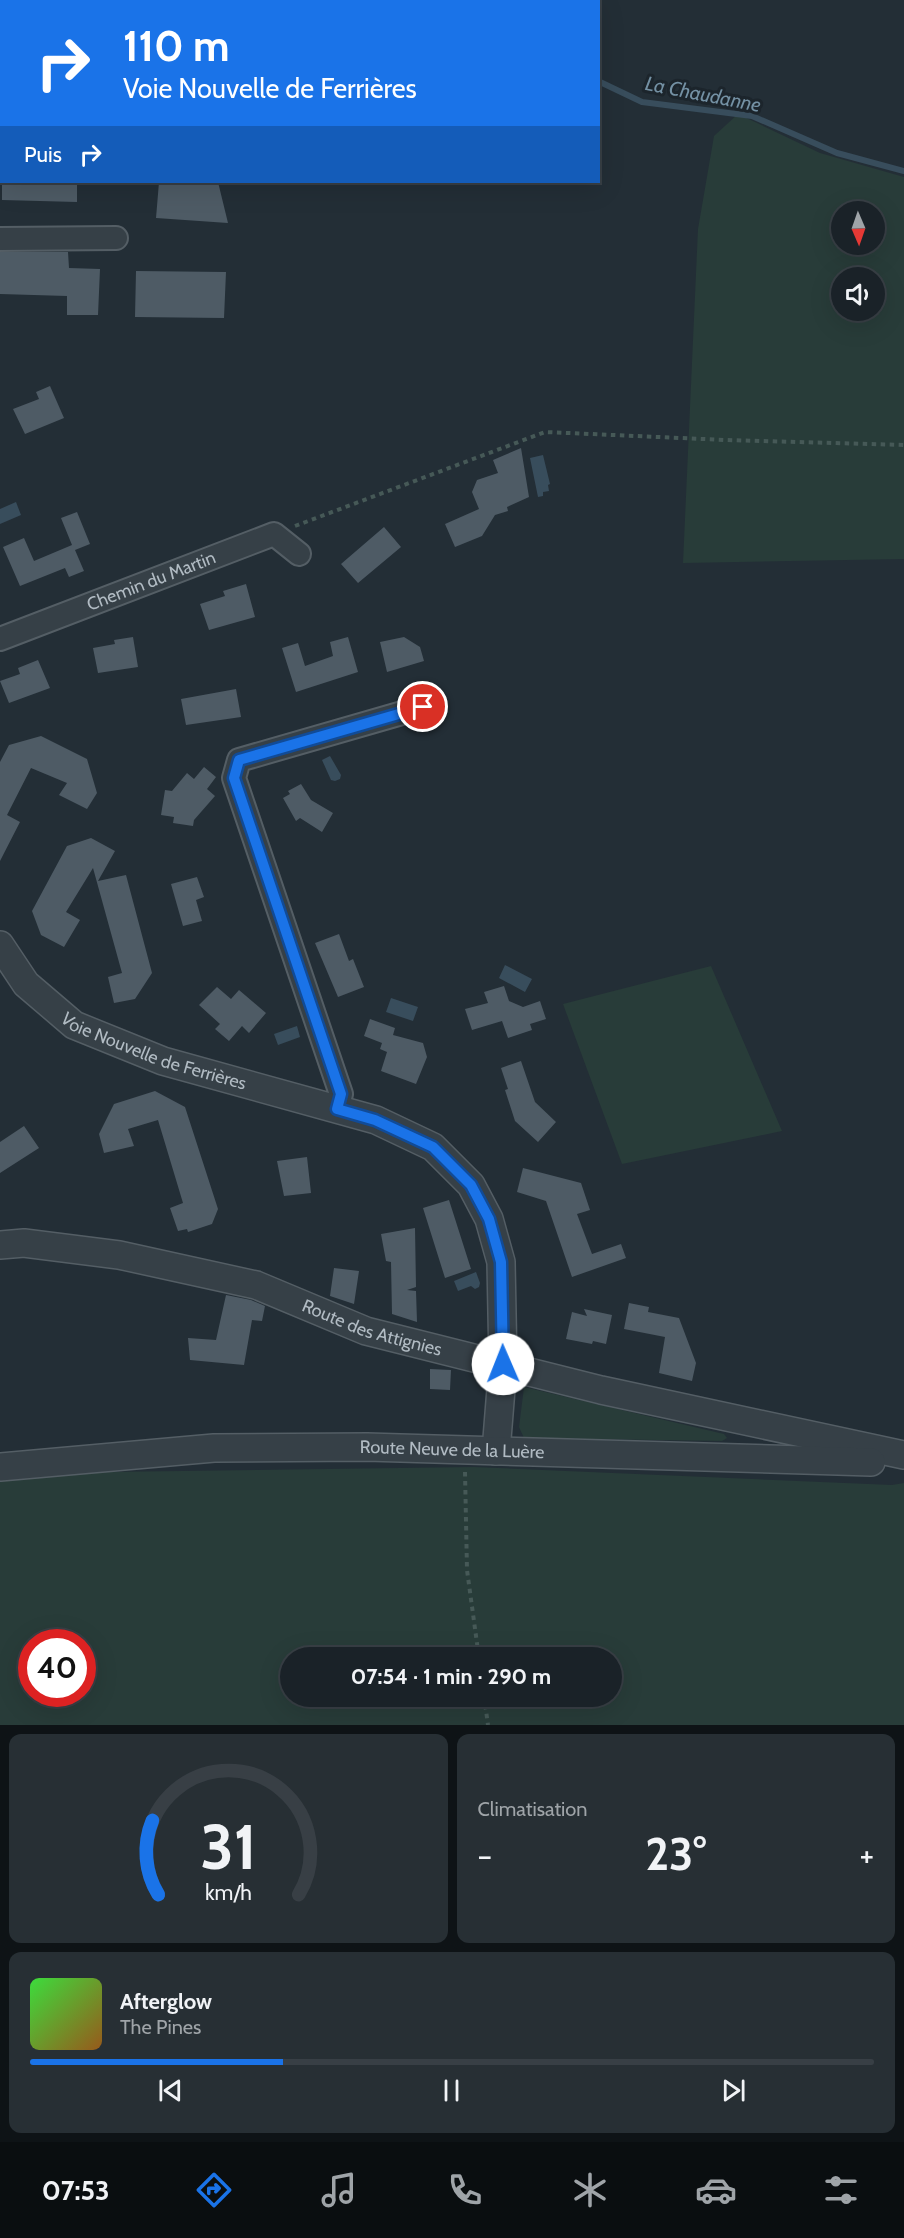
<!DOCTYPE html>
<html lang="fr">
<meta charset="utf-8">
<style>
:root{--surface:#1a2228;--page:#272f34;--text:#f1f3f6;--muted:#9fa4a8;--line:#383f45;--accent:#1a73e8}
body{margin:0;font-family:Cabin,sans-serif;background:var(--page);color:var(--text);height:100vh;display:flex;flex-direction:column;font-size:22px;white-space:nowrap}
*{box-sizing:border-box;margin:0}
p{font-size:20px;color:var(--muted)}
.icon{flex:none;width:33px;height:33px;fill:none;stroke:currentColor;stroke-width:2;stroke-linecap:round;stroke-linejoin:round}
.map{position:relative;height:1725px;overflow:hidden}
.sheet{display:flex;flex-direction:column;gap:9px;padding:9px;background:#0e1316;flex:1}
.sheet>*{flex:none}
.guide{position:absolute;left:0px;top:0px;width:600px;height:183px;box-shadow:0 6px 24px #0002,0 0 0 2px var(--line);background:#1a73e8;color:#fff;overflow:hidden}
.needle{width:39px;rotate:178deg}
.fabs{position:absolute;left:831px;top:201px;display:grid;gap:12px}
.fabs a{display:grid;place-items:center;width:54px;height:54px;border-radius:50%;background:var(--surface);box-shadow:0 6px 24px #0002,0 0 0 2px var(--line);font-size:30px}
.speed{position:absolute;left:18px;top:1629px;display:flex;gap:12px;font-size:30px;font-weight:700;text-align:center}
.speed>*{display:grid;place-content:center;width:78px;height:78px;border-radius:50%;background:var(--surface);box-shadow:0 6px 24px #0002,0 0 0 2px var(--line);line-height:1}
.speed .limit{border:9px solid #d22;background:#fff;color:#111}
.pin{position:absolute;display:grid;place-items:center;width:51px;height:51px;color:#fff;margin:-26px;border:3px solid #fff;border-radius:50%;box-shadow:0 2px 6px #0007}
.me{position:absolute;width:66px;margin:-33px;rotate:359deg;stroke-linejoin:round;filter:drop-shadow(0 0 4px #0008)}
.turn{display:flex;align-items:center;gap:21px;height:126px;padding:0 24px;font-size:27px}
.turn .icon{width:78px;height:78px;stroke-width:2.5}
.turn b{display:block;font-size:42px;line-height:51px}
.then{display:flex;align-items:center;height:57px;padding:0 24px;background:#0003;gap:12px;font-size:22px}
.big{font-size:45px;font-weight:700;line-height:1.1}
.sheet .card{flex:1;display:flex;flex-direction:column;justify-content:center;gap:9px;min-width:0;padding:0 21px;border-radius:12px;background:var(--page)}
.sheet .dial{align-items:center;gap:0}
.dial svg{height:156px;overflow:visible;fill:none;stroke:var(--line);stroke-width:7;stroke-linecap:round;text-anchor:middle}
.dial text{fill:var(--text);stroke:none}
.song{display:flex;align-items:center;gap:18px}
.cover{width:72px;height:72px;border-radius:9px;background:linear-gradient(135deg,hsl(120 70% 55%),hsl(30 70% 35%))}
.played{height:6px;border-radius:3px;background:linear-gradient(90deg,var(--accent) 30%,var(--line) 30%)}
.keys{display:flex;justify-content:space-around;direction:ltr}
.heat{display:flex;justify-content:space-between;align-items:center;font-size:33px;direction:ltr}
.sheet .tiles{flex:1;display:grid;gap:9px;grid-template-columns:1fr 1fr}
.card:last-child{grid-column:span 2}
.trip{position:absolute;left:280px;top:1647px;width:342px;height:60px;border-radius:30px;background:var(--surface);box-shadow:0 6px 24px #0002,0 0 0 2px var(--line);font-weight:700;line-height:60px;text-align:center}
.tab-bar{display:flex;height:96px;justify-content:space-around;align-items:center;background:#0a0e10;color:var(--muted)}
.tab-bar .icon{width:42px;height:42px}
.tab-bar .active{color:var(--accent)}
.tab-bar b{font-size:27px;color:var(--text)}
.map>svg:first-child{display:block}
.green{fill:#283c39;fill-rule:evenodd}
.water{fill:#384d5c}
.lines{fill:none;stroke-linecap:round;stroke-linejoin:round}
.stream{stroke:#384d5c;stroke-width:6}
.building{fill:#4e5b65}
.minor-casing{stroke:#545e65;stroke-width:26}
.tertiary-casing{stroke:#545e65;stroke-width:30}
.path{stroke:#465957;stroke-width:4;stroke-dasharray:4.5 4.5;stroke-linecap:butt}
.minor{stroke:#364047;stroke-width:22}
.tertiary{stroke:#364047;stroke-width:27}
.route-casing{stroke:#114b97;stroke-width:15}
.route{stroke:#1a73e8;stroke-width:10}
.labels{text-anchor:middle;stroke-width:6;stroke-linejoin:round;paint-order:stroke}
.street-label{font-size:18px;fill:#b1bbc3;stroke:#1c252c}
.water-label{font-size:20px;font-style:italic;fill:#7491a4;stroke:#1c252c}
</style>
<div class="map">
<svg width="904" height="1725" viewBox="0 0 904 1725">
<rect width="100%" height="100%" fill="#232e36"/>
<!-- green -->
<path class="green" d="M738,114L820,153L904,177V559L683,563L698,229L714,136ZM842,212H874V244H842ZM842,278H874V310H842Z
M711,966L782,1131L622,1164L563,1004Z
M524,1387L724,1434L727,1438L722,1441L524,1438L519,1427Z
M474,1467L892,1485L904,1483V1725H0V1479L32,1473ZM32,1642H82V1694H32ZM291,1658H612V1696H291Z"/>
<!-- water -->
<path class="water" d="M543,455L550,484L548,485L549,491L543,492V496L538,497L530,458Z
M16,502L21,515L0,524V509Z
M330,756L341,775L340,779L335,781L331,780L322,760Z
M505,965L532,979L525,992L499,978Z
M391,998L418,1007L413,1021L386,1012Z
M297,1026L300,1037L278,1045L274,1034Z
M476,1272L480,1283L479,1287L475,1289L471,1286L458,1291L454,1281Z"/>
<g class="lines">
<!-- stream -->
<path class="stream" d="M16,0L20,2
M598,81L642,102L752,116L837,153L904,171"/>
</g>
<!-- building -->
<path class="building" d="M2,182H77V202L2,200Z
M159,182H218L228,223L156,218Z
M0,252H68L69,268L100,269L98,315H67V296L0,294Z
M136,271L226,272L224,318L135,317Z
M50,386L64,418L25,434L13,409L39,399L36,392Z
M521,448L529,497L507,507L508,511L495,515L482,536L455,547L445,524L479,509L472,492L477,480L498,473L493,460Z
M77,512L90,544L75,550L84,571L69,577L65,568L20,586L3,547L24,538L34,561L72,545L61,518Z
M384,527L401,547L358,583L341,564Z
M246,584L255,617L209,630L200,604L225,596L223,591Z
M133,637L138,667L98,673L93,648L115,644L114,640Z
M348,637L358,672L296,692L282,648L298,643L305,666L333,656L330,642Z
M404,637L420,647L424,661L387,672L380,642Z
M38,660L50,688L9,703L0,681L20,674L18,668Z
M236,689L241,717L186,725L181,699Z
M41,736L87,759L97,793L87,809L59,795L67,783L31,768L7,815L20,822L0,861V762L9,745Z
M204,767L216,777L207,789L215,796L194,820L193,826L173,823L174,817L161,815L165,790L172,791L187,773L194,779Z
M301,784L311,800L333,813L322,832L300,818L296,821L283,798L290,794L288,791Z
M91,838L115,851L98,881L126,875L152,973L135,999L114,1003L108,977L122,973L93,868L66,912L80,920L64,947L41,935L32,911L67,846Z
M197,877L204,897L196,900L202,921L183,926L171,884Z
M339,934L349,961L353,959L364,987L338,997L315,943Z
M504,986L509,1001L523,1007L540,1001L546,1019L530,1024L532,1030L508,1038L502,1021L472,1030L465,1009L488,1003L484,992Z
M217,987L231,999L239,990L266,1013L249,1033L242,1026L229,1041L215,1029L220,1024L199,1005Z
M370,1019L395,1028L393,1035L423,1043L427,1057L416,1084L381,1071L387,1052L380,1049L382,1043L364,1036Z
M521,1061L535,1102L556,1122L538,1142L515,1121L505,1090L508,1089L501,1068Z
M155,1091L185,1107L218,1209L212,1224L188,1232L187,1229L178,1231L170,1208L183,1203L158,1120L128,1129L134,1146L104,1153L99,1134L114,1104Z
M24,1126L39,1148L0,1173V1142Z
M307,1157L311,1193L284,1196L277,1161Z
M523,1168L581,1183L590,1210L577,1214L592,1254L621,1244L626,1258L572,1277L546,1201L517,1192Z
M449,1200L471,1269L445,1278L423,1208Z
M415,1228L416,1287L407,1290L416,1291L417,1322L392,1314L391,1262L386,1261L381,1234Z
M334,1268L359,1271L354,1304L330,1296Z
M226,1295L251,1300L265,1306L262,1321L252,1320L244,1365L190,1360L188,1338L216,1340Z
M629,1303L649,1307L648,1312L679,1318L696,1363L692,1381L659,1373L665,1337L624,1329Z
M584,1309L612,1315L606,1344L593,1341L592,1344L566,1339L572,1312L587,1316Z
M430,1369L451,1370L450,1390L430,1389Z"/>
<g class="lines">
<defs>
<g id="minor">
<path d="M0,239L116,238"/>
<path id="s1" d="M0,639L274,534L299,554"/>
<path d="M337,1109L341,1094L234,778L239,760L423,707"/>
</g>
<g id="tertiary">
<path id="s2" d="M0,945L26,984L74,1025L163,1061L376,1120L433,1147L471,1185L489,1219L501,1262L503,1364L496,1451"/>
<path id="s3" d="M0,1245L24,1243L119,1255L256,1285L366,1331L601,1390L904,1455"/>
<path id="s4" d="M0,1467L214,1448L367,1447L871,1462"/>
</g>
</defs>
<!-- minor casing -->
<use href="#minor" class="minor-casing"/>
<!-- tertiary casing -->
<use href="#tertiary" class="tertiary-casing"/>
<!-- path -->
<path class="path" d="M295,526L545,432L726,440L904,445
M465,1472L467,1570L479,1658
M484,1696L488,1725"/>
<!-- minor -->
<use href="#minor" class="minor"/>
<!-- tertiary -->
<use href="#tertiary" class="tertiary"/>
</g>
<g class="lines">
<defs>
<path id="route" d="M423,707L239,760L234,778L341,1094L337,1109L375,1120L433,1147L471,1185L489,1219L501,1262L503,1364"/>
</defs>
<!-- route casing -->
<use href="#route" class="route-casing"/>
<!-- route -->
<use href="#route" class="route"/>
</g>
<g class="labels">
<!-- street labels -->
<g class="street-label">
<text dy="6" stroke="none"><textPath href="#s1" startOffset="162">Chemin du Martin</textPath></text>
<text dy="6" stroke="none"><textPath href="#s2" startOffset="194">Voie Nouvelle de Ferrières</textPath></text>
<text dy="6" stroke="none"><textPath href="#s3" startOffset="384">Route des Attignies</textPath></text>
<text dy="6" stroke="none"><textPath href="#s4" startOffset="453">Route Neuve de la Luère</textPath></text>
</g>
<!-- water labels -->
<g class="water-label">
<text transform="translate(703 94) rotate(11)" y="7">La Chaudanne</text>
</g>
</g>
</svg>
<div class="fabs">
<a><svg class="needle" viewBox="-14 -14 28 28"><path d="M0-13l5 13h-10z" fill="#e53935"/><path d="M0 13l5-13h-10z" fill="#9fa4a8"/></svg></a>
<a><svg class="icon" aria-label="sound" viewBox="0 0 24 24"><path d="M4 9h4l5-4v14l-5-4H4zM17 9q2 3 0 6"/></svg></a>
</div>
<div class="speed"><div class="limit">40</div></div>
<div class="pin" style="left:423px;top:707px;background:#d93025"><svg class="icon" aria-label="arrive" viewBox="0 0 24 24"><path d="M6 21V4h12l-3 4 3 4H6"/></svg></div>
<svg class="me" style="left:503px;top:1364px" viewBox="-20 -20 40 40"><circle r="19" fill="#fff"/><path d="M0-13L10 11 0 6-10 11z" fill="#1a73e8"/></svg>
<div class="trip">07:54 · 1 min · 290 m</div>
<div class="guide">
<div class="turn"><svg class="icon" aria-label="right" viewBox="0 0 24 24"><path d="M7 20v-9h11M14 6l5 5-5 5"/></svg><div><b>110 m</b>Voie Nouvelle de Ferrières</div></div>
<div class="then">Puis<svg class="icon" aria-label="right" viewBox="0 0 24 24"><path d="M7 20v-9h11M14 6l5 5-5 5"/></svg></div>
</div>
</div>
<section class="sheet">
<div class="tiles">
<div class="card dial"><svg viewBox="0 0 100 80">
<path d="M14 69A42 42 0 1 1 86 69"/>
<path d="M14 69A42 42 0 0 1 11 31" stroke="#1a73e8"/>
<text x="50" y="56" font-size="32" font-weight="700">31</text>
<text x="50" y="72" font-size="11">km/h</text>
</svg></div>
<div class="card"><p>Climatisation</p>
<div class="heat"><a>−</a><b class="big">23°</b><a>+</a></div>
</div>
<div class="card">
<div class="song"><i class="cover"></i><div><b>Afterglow</b><p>The Pines</p></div></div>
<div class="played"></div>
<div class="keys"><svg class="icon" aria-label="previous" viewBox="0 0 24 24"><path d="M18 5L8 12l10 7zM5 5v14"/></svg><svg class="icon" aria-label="pause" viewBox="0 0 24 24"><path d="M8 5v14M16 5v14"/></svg><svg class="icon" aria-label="next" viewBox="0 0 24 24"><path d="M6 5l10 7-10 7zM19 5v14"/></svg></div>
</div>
</div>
</section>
<nav class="tab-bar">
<b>07:53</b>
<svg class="icon active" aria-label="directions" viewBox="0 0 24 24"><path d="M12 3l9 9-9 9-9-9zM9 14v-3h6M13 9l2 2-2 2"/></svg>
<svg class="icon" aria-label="music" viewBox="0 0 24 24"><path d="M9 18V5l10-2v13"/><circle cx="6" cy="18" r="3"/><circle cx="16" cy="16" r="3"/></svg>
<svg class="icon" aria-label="phone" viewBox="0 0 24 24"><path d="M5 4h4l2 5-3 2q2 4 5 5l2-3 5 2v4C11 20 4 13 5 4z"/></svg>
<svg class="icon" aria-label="climate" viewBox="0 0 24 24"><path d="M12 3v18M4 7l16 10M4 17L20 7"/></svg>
<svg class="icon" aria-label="car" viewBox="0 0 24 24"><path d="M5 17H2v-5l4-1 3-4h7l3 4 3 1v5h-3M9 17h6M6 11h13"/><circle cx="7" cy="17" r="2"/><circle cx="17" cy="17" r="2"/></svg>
<svg class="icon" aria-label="filters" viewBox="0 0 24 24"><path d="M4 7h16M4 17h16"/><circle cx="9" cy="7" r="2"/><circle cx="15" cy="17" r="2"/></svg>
</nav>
